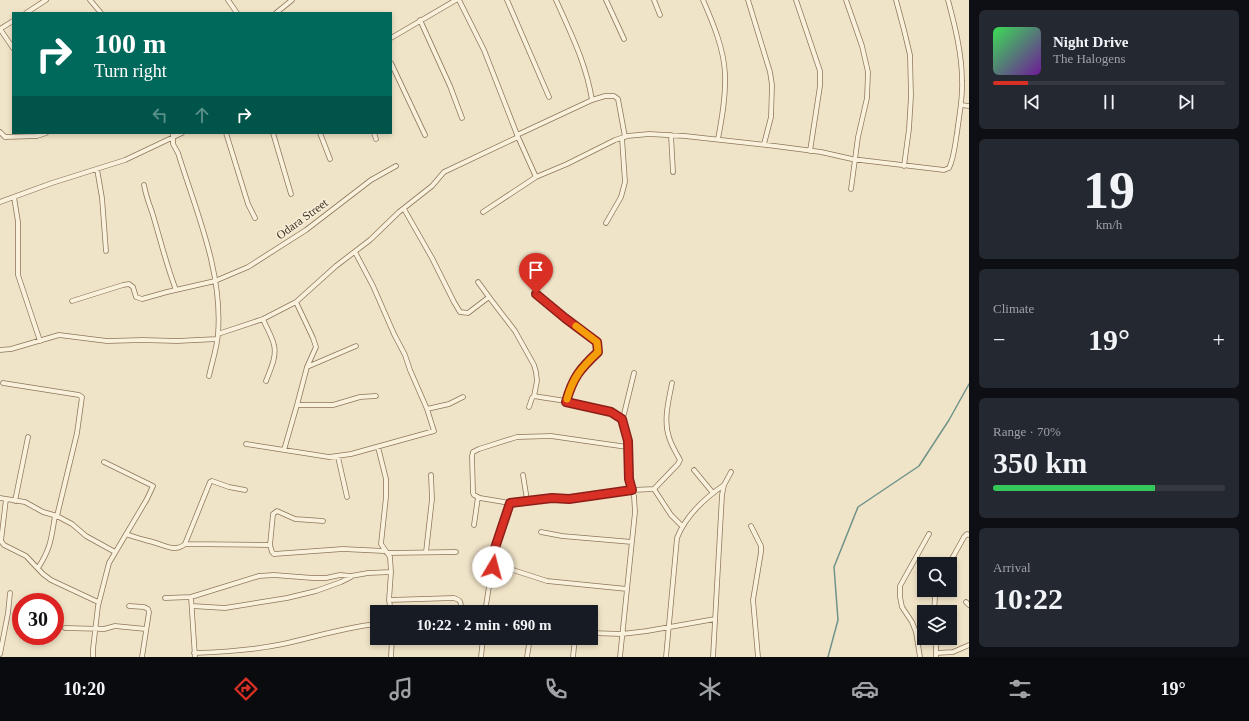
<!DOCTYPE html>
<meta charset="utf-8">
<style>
:root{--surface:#171b24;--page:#242831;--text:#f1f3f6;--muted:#9ea1a6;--line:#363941;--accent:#d93025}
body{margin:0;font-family:Georgia,serif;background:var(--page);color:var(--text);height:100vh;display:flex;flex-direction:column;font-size:15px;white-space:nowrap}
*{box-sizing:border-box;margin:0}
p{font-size:13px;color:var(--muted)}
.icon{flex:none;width:22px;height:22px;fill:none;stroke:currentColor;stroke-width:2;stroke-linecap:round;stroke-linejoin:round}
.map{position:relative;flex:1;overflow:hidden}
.details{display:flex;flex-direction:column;gap:10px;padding:10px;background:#0d0f14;width:280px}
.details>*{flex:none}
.guide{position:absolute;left:12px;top:12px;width:380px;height:122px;border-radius:0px;box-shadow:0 2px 6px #0003;background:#00695c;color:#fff;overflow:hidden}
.tools{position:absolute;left:917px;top:557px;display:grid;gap:8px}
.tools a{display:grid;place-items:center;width:40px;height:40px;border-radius:0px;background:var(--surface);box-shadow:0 2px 6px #0003;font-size:20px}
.speed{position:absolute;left:12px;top:593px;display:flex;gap:8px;font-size:20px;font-weight:700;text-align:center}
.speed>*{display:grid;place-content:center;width:52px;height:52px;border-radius:50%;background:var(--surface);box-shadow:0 2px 6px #0003;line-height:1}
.speed .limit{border:6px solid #d22;background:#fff;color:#111}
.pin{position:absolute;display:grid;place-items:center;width:34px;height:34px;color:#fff;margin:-41px -17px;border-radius:50% 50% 50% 0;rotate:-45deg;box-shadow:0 0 4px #0007}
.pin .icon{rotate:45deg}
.me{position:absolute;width:44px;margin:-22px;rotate:8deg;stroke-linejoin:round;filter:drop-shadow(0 0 3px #0008)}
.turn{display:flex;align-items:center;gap:14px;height:84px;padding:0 16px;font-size:18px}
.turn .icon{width:52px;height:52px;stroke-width:2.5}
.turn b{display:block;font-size:28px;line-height:34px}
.lanes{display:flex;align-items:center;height:38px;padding:0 16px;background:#0003;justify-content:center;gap:20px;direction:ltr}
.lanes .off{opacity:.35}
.big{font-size:30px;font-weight:700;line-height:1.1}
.details .tile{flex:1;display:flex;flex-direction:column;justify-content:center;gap:6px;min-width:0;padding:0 14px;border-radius:6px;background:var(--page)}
.details .dial{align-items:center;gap:0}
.dial b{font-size:52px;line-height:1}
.song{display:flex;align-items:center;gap:12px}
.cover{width:48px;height:48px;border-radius:6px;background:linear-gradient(135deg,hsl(130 70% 55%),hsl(280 70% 35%))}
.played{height:4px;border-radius:2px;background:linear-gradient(90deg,var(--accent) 15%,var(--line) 15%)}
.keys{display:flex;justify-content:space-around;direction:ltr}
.heat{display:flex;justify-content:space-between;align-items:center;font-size:22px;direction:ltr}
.charge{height:6px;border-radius:3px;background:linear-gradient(90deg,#34c759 70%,var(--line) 0)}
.trip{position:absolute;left:370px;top:605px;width:228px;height:40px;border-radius:0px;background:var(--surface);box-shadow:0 2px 6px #0003;font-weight:700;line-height:40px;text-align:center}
.tab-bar{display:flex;height:64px;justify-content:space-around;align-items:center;background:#090b0e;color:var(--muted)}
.tab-bar .icon{width:28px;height:28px}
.tab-bar .selected{color:var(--accent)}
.tab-bar b{font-size:18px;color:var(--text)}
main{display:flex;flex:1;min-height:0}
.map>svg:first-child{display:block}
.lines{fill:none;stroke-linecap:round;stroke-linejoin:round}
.stream{stroke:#6f938a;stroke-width:1.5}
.minor-casing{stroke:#8d765c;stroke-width:5.5}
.minor{stroke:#faf1dc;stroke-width:4}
.route-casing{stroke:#8d1f18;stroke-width:10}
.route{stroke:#d93025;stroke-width:7}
.slow{stroke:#f59e0b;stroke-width:7}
.labels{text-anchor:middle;stroke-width:3;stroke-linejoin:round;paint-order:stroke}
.street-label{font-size:12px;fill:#3d2e20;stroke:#f7eed8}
</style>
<main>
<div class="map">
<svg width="969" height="657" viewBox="0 0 969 657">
<rect width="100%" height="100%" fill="#f0e4c8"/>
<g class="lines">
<!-- stream -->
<path class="stream" d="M828,657L838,620L834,567L858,507L919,466L949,420L969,384"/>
<defs>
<path id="minor" d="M90,0L101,13
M228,0L237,13
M459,0L484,50L518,137L536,177
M507,0L549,97
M556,0C571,34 586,63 592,100
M606,0L624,39
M654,0L660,15
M703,0C713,23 724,49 725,74C726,96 722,118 718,139
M748,0L770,72L772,85L771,117L764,144
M796,0L820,71V86L810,151
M846,0L862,46L868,72L867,98L858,137L851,189
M896,0L904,30L910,55L911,96L909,129L904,166
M26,13L46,0
M276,13L292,0
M420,20L450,86L462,118
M13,21L0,29L13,48
M391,38L456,0
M391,63L425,135
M961,105L969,106
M0,132L5,137L37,136L46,133
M173,133V144L178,153C196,211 223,272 218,334C217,348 212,362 209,376
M226,133L248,204L255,218
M273,133L291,194
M320,133L330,159
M374,133L376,139
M517,135L592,100L605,96H614L618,99L625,137
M671,135L673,172
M97,169L102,198L106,251
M144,185C146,196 148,201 152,212C160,238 166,264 176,290
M14,197L18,222V275L40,341
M0,202L52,183L125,160L182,133
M404,209L432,258L454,302L460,312L468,313L489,297L515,331L534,365L536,372L537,381L534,396
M483,212L536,177L567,164L615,140L627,136L649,134L685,136L775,146L821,152L852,159L944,170L949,168C954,158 955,144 957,133C959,116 963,98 962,81C962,54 955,26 948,0
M606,223L621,197L625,182L622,138
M478,282L489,297
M536,294L565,318L597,342L598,351C580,369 573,377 566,402
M72,301L123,285L129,284L133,287L136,297L142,299L167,292L215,281L248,267L306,230L371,180L396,166
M296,302L313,338L316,347L307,367L297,405H333L360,397L376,396
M263,319C266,327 272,336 274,345C277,357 270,370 266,381
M218,334L263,319L296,302L336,266L370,240L399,212L432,186L444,172L518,137
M0,350L11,349L59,335L107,341L143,340L177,341L217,339
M307,367L356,346
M3,383L79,395L82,397L77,433L57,516
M529,407L532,398L534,396C563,401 596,403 622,419L628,441L629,479L632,490L634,496L635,512L620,657
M427,409L449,404L463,397
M622,419L624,414L634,373
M246,444L329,457L351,454L434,431L427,409L410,370L405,355L394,334L373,286L355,252
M378,447L386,479V497L381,544L390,557L391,572L389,600L391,612
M627,447L551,436L517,437L479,449L473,452L472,456L473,493L474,495L480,498L510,503L552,498L569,499L632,490L654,489L671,515L682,526
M284,450L297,405
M338,457L347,497
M694,470L713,493
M523,475L527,500
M654,489L678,464L680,460C676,452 671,445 669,437C663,420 669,399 672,383
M0,498L25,502L43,512L57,516L72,524L86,536L115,552
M6,499L1,541L4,545L26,556L43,574L51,580L98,602
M15,501L28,437
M474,525L478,497
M751,526L761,546V552L753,600L758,657
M541,532L562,536L632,542
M126,534C136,538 146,540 156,543C166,546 176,552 185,544L210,482L212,481L229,487L245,490
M185,544L270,545L272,552L274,554L343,549L384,551
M270,545L273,514L277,511L295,519L323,521
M426,552L432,499L431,475
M387,553L456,552
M949,564L964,537L967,534L969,535
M493,567L513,570L547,581L627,589
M38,568C51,548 51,539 55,516
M191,597L195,657
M165,598L191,597L259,576L274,575L313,578H326L340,575L351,576L368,573L391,572
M389,600L454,598C460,600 461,601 461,608L482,612
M966,602L969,605
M129,606L144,607L148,609L149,612L142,657
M192,606L225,608L287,598L316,591L341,582L351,577
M485,612L495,548L510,503
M934,612L935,597L937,590
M65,628L104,629L115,626L146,629
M591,633L622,634L647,631L715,619
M936,638V657
M194,653C225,652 254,650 283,644C315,637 345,627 377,624
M936,653L953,652L969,645
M0,654L8,613L10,593
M93,657V649L98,606L109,563L147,499L153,486L104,462
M391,657L392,638
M481,657L483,638
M527,657L530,638
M573,657L575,638
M666,657L677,538C686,515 705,498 724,485
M713,657L722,495L724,485L731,472
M920,657L916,632L912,622L902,607L900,597V586L929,534"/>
</defs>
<!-- minor casing -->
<use href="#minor" class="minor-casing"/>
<!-- minor -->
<use href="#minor" class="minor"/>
</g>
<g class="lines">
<defs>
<path id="route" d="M493,567L495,548L510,503L552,498L569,499L632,490L629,479L628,441L622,419L611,412L566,402C573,377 580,369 598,352L597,342L565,318L536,294"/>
</defs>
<!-- route casing -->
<use href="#route" class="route-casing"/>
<!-- route -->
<use href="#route" class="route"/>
<!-- slow -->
<path class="slow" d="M567,399C573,377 582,367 598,352L597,342L576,326"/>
</g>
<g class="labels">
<!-- street labels -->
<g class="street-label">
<text transform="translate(302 219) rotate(-36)" y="4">Odara Street</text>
</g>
</g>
</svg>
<div class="tools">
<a><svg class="icon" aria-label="search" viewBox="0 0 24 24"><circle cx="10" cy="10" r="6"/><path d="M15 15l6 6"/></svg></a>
<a><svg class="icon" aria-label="layers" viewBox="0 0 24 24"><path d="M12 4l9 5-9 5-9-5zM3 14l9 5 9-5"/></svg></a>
</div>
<div class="speed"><div class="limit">30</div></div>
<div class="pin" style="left:536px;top:294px;background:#d93025"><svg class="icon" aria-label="arrive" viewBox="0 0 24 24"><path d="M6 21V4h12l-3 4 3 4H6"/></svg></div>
<svg class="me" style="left:493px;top:567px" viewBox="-20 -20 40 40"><circle r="19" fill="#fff"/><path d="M0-13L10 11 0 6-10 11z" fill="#d93025"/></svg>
<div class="trip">10:22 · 2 min · 690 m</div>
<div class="guide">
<div class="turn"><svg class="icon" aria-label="right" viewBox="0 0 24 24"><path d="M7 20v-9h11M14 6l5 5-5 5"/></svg><div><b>100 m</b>Turn right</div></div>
<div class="lanes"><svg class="icon off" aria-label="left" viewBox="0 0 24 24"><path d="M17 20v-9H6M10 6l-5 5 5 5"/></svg><svg class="icon off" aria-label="ahead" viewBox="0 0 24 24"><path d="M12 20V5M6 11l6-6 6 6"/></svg><svg class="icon" aria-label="right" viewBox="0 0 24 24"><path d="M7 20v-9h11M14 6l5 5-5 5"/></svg></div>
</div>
</div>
<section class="details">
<div class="tile">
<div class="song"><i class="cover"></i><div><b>Night Drive</b><p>The Halogens</p></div></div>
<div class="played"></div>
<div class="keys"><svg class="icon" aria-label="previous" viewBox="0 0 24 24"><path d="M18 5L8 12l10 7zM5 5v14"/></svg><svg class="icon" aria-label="pause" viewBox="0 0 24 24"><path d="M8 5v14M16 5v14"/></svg><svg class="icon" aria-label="next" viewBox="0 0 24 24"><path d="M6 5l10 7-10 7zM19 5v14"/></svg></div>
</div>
<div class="tile dial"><b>19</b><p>km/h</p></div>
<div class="tile"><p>Climate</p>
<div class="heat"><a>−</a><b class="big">19°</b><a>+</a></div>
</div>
<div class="tile"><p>Range · 70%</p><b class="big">350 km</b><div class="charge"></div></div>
<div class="tile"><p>Arrival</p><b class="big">10:22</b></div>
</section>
</main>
<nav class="tab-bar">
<b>10:20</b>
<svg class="icon selected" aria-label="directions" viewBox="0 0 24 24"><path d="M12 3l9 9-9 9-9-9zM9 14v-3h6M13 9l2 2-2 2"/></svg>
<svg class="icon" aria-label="music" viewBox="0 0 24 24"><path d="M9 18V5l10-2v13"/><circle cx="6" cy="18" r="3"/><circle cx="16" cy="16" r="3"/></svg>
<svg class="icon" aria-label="phone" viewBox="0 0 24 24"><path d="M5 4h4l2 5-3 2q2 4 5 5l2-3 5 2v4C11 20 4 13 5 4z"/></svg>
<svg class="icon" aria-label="climate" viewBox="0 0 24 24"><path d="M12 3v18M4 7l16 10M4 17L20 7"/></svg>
<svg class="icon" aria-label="car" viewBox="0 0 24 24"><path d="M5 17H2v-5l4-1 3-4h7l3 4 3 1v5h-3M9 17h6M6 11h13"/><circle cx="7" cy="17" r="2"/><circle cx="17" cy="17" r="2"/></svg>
<svg class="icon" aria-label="filters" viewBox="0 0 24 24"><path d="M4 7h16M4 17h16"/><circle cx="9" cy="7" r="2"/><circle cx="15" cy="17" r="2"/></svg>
<b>19°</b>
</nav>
